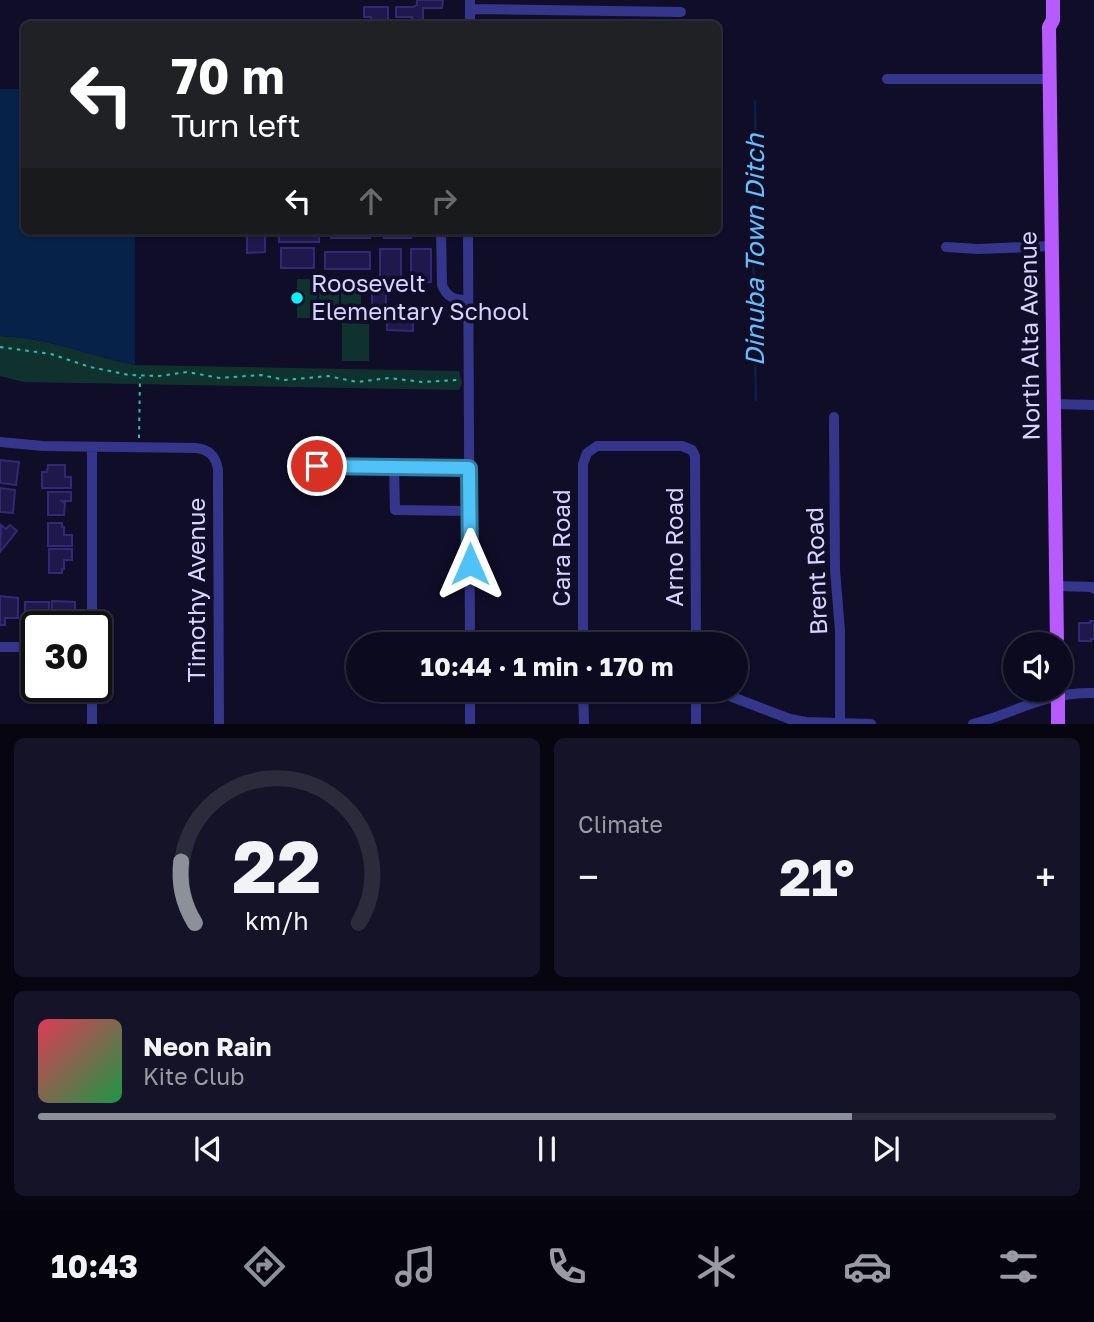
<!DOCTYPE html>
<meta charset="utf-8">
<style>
:root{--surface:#0c0a1e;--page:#151327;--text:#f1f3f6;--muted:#9a9aa4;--line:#2c2b3c;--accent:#8c9099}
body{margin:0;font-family:"Golos Text",sans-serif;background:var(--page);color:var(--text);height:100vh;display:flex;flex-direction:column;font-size:26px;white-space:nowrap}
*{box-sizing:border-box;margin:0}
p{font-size:23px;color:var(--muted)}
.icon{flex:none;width:38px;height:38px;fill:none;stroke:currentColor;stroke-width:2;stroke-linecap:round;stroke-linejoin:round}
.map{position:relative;height:724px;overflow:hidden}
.panel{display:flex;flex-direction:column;gap:14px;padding:14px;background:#070610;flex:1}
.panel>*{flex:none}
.banner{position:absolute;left:21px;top:21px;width:700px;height:214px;border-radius:10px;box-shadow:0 2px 5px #0004,0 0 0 2px var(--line);background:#202124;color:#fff;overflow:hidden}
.fabs{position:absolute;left:1003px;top:632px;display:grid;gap:14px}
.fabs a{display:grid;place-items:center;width:70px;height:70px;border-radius:50%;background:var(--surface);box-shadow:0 2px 5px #0004,0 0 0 2px var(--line);font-size:35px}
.speed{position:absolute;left:21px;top:611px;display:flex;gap:14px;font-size:35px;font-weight:700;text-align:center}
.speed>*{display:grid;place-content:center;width:91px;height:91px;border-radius:50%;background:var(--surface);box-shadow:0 2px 5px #0004,0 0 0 2px var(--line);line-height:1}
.speed .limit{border:4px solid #111;border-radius:10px;background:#fff;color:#111}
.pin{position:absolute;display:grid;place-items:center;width:60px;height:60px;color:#fff;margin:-30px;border:4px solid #fff;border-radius:50%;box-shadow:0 2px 7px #0007}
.me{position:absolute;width:77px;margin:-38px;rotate:0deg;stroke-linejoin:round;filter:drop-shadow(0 0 5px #0008)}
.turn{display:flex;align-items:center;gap:24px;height:147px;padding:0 35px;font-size:32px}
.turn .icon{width:91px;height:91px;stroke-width:2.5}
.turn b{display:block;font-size:49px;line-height:60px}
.lanes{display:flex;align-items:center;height:66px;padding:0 35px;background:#0003;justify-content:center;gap:35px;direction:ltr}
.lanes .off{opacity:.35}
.big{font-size:52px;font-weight:700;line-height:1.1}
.panel .tile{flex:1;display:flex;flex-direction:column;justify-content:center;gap:10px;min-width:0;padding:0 24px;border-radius:10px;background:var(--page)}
.panel .dial{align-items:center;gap:0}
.dial svg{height:182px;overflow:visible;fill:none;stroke:var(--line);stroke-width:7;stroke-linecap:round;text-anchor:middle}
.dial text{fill:var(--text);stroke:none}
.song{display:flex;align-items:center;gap:21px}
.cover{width:84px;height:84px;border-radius:10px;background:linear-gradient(135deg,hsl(350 70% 55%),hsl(140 70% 35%))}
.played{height:7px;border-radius:4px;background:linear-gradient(90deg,var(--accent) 80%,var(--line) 80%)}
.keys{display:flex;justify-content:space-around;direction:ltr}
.heat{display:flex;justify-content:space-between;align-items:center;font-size:38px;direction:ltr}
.panel .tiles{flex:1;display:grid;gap:14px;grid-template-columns:1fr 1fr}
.tile:last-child{grid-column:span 2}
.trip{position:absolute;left:346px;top:632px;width:402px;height:70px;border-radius:35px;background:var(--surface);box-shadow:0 2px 5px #0004,0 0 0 2px var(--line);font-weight:700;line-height:70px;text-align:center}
.tabs{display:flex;height:112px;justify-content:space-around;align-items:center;background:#05040c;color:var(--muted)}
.tabs .icon{width:49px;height:49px}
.tabs .on{color:var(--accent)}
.tabs b{font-size:32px;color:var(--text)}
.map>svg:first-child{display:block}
.green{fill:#10322f}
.water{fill:#062248}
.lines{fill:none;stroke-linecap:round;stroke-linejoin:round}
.stream{stroke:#062248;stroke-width:2.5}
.building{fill:#1f184a;stroke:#332878;stroke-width:2}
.path{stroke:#25c2af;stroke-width:2;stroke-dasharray:3.5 5;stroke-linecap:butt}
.minor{stroke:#34368b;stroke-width:10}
.major{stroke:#b75bff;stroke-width:14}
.route-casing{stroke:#337fa1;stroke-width:18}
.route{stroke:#4fc3f7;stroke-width:12}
.poi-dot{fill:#00f5ff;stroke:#100d28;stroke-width:2.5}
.labels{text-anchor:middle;stroke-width:7;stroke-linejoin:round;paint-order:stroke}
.poi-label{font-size:24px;fill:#d6d4ff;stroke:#100d28;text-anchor:start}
.street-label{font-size:24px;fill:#d6d4ff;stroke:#100d28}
.water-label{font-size:26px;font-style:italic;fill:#62c0ff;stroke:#100d28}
</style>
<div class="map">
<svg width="1094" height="724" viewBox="0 0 1094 724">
<rect width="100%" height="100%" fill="#100d28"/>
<!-- green -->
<path class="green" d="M297,279H317V318H297Z
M319,279H339V318H319Z
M341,279H361V318H341Z
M342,323L369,324V361H342Z
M0,336C46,337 89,356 135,365L459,371L462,383L459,390L24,382L0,376Z"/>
<!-- water -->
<path class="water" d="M0,89H24V231H135V365C89,356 46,337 0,336Z"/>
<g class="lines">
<!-- stream -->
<path class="stream" d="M755,101L757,209L753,245L756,400"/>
</g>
<!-- building -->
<path class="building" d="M417,0H443L442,8H423V22H412V17H396V7H413L417,5Z
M364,7H388V22H371V17H364Z
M247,231H265V252L247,253Z
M279,231H319V242H279Z
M331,231H370V238H331Z
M384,231H411V238H384Z
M281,248H314V268H281Z
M380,249H401V282H380Z
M411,249H431V282H411Z
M325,252H370V269H325Z
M372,291L386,292V308H372Z
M387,314H413V331L387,330Z
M0,460L19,462L16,485L0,483Z
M48,465H65V477H71V488H42V472H47Z
M0,488L15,490L13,513L0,512Z
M48,492H71V501H62L65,503L64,515H48Z
M48,523H62V527H64V535H72V546H48Z
M1,525L6,529L10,525L17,531L0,552Z
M49,549H72V560H64V569H62V573H49Z
M0,596L18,598V618H5V625H0Z
M52,601L75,602V618H62V625H51Z
M25,602H49L48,625H37V620L25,618Z
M1090,621H1094V639H1091V641H1079V623H1090Z"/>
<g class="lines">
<!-- path -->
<path class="path" d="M0,347L51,354L90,367L129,375L159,376L187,372L220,378L261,375L285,380L328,376L357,382L389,378L422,382L458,380
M139,438L140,377"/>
<!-- minor -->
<path class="minor" d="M470,9L681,12
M470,24V0
M887,79H1051
M441,231L442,285C447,298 455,300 468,300
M468,231L470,644
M946,247L978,249L1052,246
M1053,404L1094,405
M834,417L835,570L840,631V724
M0,442L43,446L195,448C209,449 216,456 218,470L219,724
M92,447V626
M317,466L394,468
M469,468H394L395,510L469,511
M1057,586L1092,587L1094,589
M583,644V464L587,453L597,446H682L692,450L695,456L696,644
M0,647H37
M92,686V724
M470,690V724
M583,690L584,724
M714,690L790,719L806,722L871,724
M696,724V690
M973,724C1018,712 1043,692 1094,693"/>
<!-- major -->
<path class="major" d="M1053,0V20L1049,27L1057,644
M1058,724V690"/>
</g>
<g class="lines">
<defs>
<path id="route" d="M317,466L469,468L470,564"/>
</defs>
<!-- route casing -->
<use href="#route" class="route-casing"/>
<!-- route -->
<use href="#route" class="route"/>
</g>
<!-- markers -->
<circle class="poi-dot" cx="297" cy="298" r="7"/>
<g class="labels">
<!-- poi labels -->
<g class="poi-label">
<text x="311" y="292">Roosevelt<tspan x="311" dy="28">Elementary School</tspan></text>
</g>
<!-- street labels -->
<g class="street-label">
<text transform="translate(1030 336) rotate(-91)" y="8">North Alta Avenue</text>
<text transform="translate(675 547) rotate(-90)" y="8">Arno Road</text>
<text transform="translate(562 548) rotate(-90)" y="8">Cara Road</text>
<text transform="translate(817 571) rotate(-92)" y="8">Brent Road</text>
<text transform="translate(197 590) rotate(-90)" y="8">Timothy Avenue</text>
</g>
<!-- water labels -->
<g class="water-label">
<text transform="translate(755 250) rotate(-90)" y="9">Dinuba Town Ditch</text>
</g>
</g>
</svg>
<div class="fabs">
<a><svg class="icon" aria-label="sound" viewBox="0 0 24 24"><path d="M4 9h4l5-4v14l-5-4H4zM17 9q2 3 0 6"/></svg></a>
</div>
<div class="speed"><div class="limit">30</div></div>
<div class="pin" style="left:317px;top:466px;background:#d93025"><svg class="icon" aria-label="arrive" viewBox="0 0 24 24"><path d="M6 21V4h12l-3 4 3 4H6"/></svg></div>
<svg class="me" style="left:470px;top:564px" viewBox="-20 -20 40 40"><path d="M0-17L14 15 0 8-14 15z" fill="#4fc3f7" stroke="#fff" stroke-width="4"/></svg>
<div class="trip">10:44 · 1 min · 170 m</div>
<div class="banner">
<div class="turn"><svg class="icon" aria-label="left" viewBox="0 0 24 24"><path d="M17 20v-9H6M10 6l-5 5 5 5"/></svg><div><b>70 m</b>Turn left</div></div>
<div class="lanes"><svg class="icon" aria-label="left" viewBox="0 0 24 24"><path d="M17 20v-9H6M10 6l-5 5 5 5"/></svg><svg class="icon off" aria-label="ahead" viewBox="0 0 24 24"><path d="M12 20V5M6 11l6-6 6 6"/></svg><svg class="icon off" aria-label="right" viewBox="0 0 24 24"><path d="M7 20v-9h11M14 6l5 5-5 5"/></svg></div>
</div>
</div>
<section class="panel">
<div class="tiles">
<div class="tile dial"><svg viewBox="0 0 100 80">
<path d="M14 69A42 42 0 1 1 86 69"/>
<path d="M14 69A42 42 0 0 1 8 42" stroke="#8c9099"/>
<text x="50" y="56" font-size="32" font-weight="700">22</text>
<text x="50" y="72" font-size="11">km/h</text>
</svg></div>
<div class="tile"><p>Climate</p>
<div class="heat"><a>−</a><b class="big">21°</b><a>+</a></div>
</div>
<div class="tile">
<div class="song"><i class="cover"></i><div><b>Neon Rain</b><p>Kite Club</p></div></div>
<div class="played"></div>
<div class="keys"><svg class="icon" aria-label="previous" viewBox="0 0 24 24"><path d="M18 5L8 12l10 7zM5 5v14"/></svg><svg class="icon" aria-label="pause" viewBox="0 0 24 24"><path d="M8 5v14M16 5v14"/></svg><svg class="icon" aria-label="next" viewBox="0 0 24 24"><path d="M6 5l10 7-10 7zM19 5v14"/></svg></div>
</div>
</div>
</section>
<nav class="tabs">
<b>10:43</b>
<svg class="icon on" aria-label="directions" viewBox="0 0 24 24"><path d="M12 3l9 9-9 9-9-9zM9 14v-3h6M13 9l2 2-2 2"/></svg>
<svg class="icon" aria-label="music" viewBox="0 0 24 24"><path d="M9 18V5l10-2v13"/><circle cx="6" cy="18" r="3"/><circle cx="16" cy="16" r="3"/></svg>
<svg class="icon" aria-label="phone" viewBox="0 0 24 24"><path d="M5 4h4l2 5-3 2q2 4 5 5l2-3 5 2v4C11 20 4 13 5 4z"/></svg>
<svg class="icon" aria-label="climate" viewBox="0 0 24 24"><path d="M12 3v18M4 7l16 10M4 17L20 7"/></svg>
<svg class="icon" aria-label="car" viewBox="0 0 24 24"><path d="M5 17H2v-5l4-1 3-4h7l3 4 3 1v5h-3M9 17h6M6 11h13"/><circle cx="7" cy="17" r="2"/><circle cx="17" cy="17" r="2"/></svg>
<svg class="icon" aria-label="filters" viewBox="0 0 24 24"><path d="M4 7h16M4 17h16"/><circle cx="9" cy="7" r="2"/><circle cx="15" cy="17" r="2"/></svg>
</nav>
